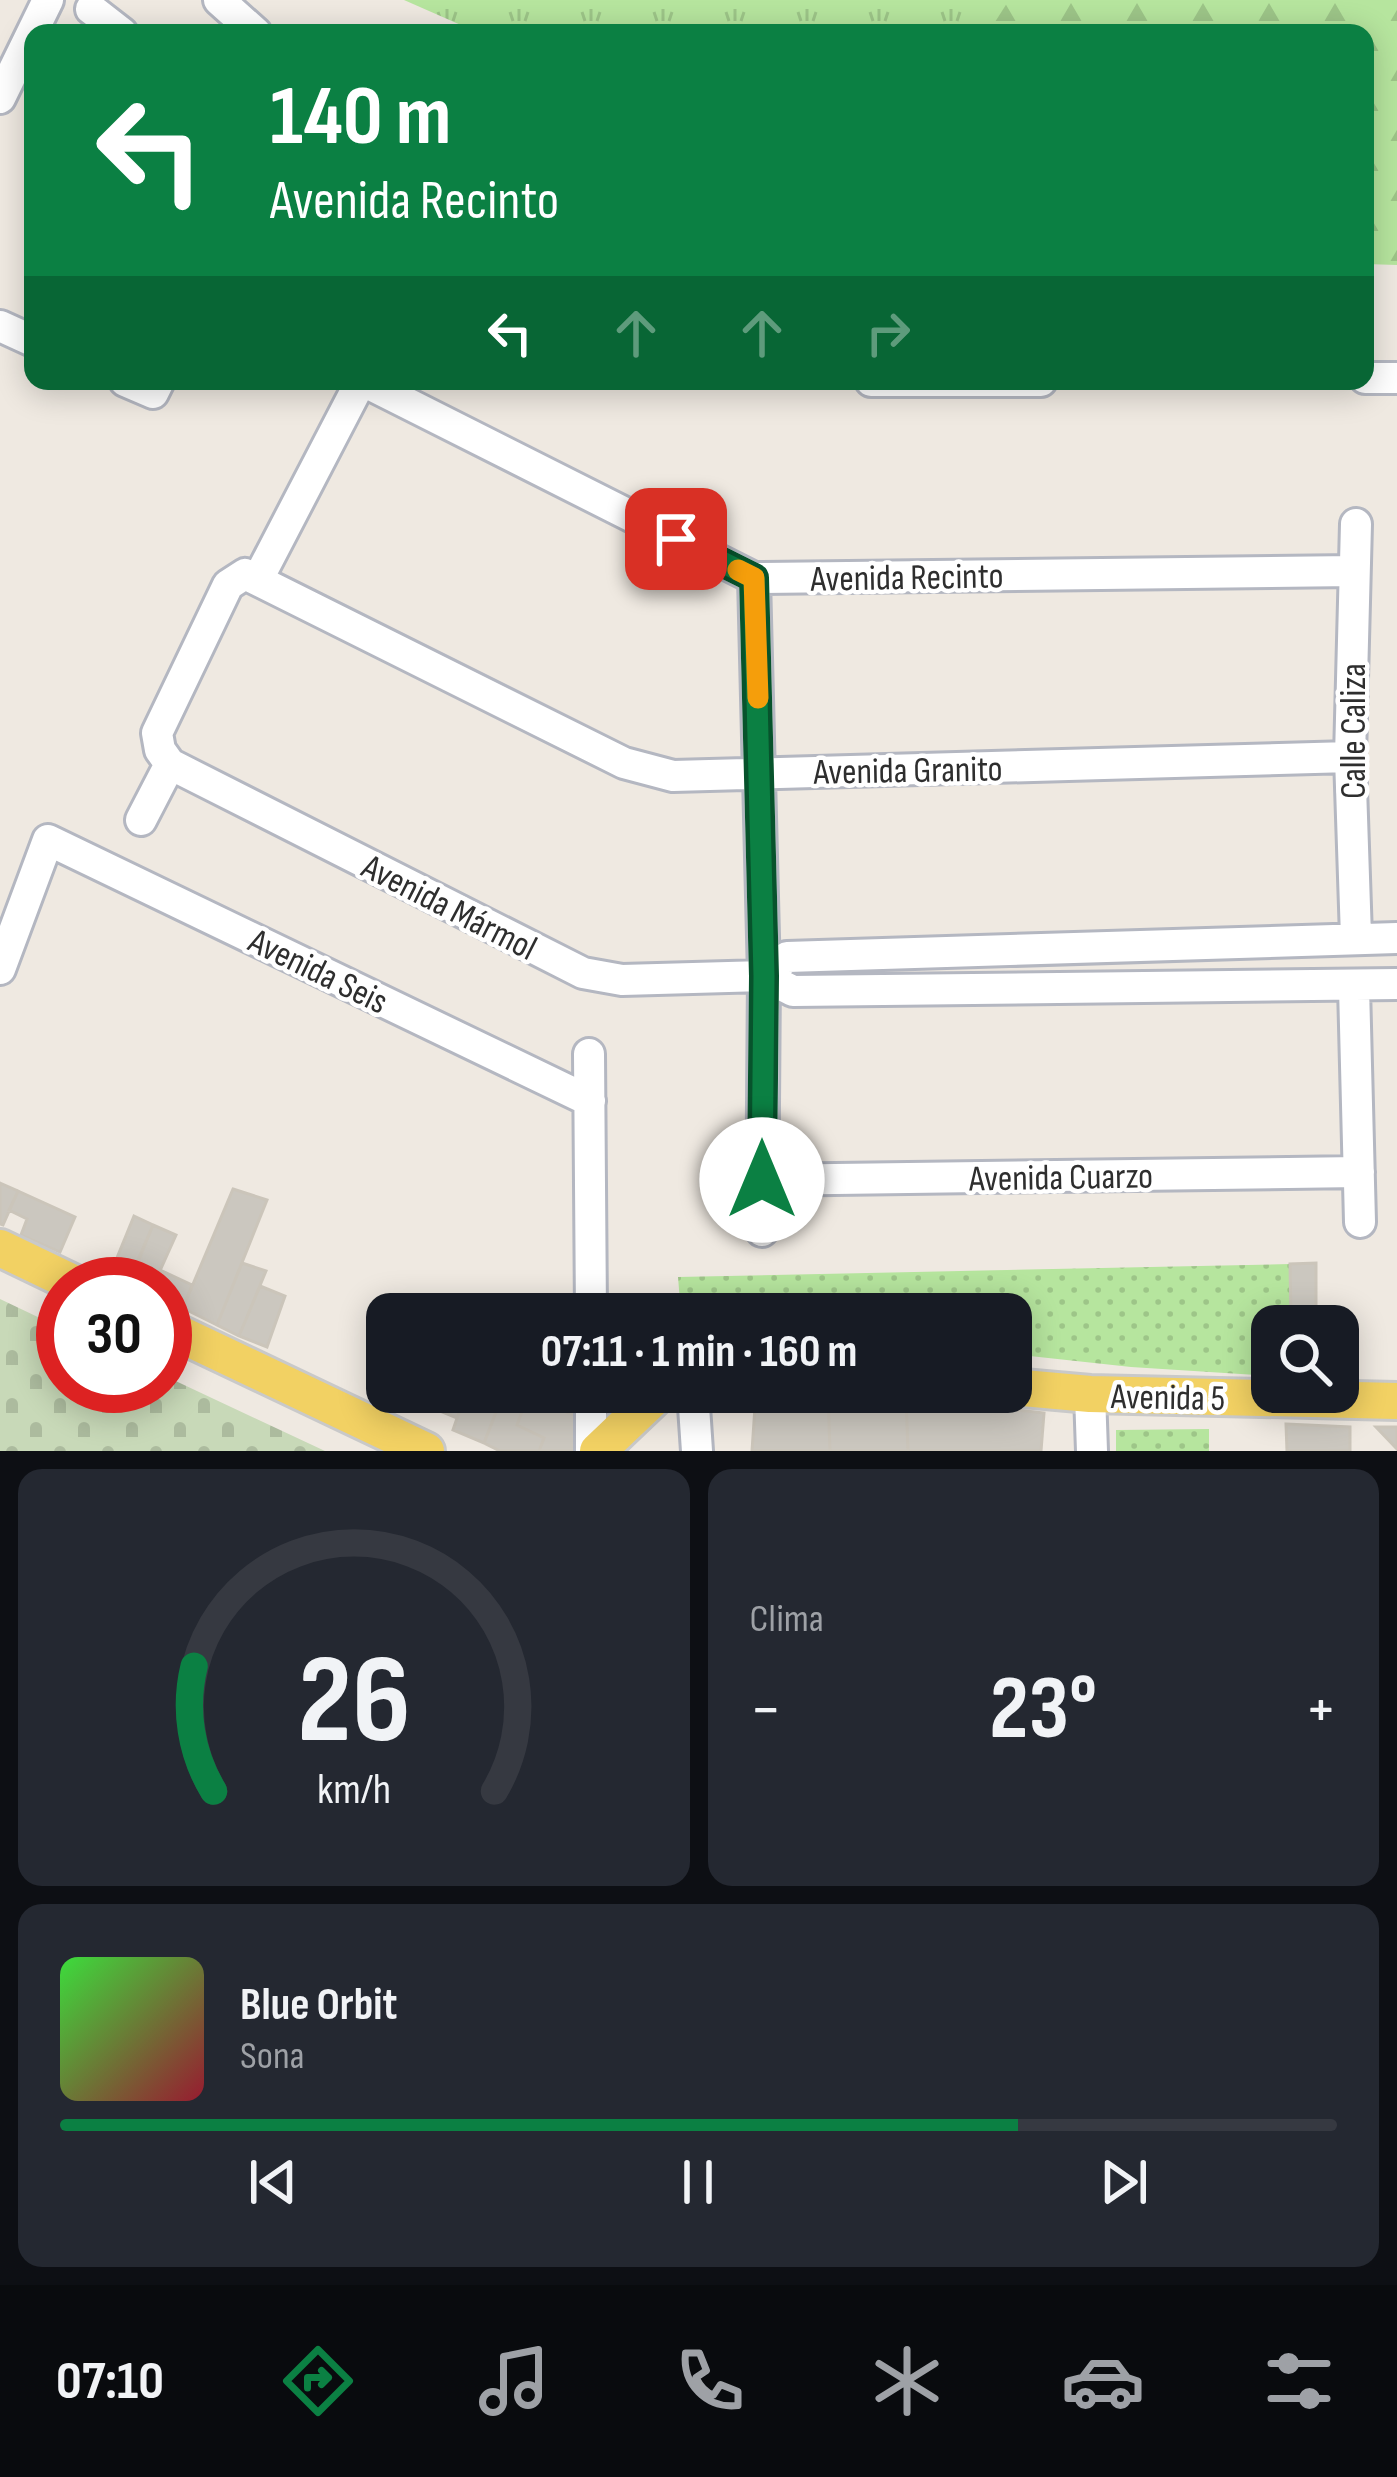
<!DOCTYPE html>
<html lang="es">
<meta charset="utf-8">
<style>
:root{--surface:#171b24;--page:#242831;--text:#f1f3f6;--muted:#9ea1a6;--line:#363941;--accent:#0b8043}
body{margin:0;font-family:"Sofia Sans Condensed",sans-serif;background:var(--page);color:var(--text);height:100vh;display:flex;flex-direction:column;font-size:45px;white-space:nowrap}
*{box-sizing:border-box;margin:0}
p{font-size:39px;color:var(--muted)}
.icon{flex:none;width:66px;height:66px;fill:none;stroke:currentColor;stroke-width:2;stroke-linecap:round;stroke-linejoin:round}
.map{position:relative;height:1451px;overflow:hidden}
.side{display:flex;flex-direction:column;gap:18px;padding:18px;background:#0d0f14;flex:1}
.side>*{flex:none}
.top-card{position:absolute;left:24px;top:24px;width:1350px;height:366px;border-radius:24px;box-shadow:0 6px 30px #0003;background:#0b8043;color:#fff;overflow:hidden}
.fabs{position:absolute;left:1251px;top:1305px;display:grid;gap:24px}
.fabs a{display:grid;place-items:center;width:108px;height:108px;border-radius:24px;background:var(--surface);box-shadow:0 6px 30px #0003;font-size:60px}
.speed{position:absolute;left:36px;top:1257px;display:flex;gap:24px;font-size:60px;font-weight:700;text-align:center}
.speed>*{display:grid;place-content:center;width:156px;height:156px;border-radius:50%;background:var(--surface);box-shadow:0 6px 30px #0003;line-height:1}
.speed .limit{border:18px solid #d22;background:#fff;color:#111}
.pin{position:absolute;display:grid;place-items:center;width:102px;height:102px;color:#fff;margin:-51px;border-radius:24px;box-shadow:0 6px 18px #0006}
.me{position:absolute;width:132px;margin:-66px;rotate:0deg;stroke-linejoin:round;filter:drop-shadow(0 0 9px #0008)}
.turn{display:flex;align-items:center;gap:42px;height:252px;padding:0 48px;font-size:54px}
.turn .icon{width:156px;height:156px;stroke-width:2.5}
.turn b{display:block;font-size:84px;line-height:102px}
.lanes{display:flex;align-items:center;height:114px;padding:0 48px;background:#0003;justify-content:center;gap:60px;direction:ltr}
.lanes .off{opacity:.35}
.big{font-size:90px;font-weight:700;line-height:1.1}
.side .tile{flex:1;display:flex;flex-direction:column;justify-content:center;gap:18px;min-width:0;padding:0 42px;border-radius:24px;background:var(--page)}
.side .dial{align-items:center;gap:0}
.dial svg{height:312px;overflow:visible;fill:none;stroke:var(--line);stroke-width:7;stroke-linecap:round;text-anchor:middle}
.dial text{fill:var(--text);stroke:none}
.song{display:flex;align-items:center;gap:36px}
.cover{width:144px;height:144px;border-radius:18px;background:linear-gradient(135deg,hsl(120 70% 55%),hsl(350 70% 35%))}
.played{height:12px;border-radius:6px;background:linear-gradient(90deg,var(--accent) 75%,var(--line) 75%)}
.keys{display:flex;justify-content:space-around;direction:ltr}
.heat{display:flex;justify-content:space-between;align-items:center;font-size:66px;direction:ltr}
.side .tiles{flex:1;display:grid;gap:18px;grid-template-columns:1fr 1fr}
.tile:last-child{grid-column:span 2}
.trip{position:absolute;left:366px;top:1293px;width:666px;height:120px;border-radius:24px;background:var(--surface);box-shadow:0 6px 30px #0003;font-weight:700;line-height:120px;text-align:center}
.tab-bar{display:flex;height:192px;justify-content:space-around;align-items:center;background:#090b0e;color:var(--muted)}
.tab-bar .icon{width:84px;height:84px}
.tab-bar .active{color:var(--accent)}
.tab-bar b{font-size:54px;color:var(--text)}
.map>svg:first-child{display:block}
.grass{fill:url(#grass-dots)}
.forest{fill:url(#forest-firs)}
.cemetery{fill:url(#cemetery-stones)}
.park{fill:url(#park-tufts)}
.building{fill:#cbc7bf;stroke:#cbc5ba;stroke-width:3}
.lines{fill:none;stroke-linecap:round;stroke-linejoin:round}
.minor-casing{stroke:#b4b7c1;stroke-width:36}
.major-casing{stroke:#c9c9c9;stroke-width:42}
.minor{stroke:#fff;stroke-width:30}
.major{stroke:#f2d163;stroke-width:36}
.route-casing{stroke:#07532c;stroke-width:30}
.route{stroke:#0b8043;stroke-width:21}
.slow{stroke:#f59e0b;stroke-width:21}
.labels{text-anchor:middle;stroke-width:9;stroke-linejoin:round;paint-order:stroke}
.street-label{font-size:36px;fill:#2e2e2e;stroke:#fff}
</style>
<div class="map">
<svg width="1397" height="1451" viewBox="0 0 1397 1451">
<defs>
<pattern id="grass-dots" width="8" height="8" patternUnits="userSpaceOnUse" patternTransform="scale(3)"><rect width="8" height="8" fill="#b6e59e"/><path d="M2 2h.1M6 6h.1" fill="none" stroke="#9dc588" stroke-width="1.8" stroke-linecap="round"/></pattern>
<pattern id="forest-firs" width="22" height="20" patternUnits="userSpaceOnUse" patternTransform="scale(3)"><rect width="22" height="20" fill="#b6e59e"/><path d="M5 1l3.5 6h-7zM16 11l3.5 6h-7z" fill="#9dc588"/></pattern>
<pattern id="cemetery-stones" width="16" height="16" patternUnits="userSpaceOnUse" patternTransform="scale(3)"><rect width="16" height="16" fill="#c8d9b8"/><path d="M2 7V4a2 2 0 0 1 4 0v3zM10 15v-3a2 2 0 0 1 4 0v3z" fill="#acbb9e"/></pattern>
<pattern id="park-tufts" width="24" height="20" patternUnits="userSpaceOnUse" patternTransform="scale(3)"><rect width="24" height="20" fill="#b6e59e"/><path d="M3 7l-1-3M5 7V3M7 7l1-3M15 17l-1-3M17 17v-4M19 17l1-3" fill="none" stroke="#9dc588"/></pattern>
</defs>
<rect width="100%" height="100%" fill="#efe9e1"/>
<!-- grass -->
<path class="grass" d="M1290,1264L1291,1326H1272V1376L1131,1367L1011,1354V1314H681L678,1277Z
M1209,1429V1451H1116V1430Z"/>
<!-- forest -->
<path class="forest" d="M708,0H1397V265L1365,264V33H752Z"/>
<!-- cemetery -->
<path class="cemetery" d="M0,1299L63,1329V1386H165V1376L325,1451H0Z"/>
<!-- park -->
<path class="park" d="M404,0H1009L988,33H479Z"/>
<!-- building -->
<path class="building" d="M0,1183L18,1191L3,1225L0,1224Z
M233,1189L267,1200L217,1325L183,1308Z
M18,1191L75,1217L60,1252L21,1235L27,1219L9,1210Z
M134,1216L153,1225L128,1283L110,1275Z
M153,1225L176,1235L154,1284H129Z
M242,1263L266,1271L239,1336L217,1325Z
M1316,1263V1319H1291L1290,1264Z
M160,1270L192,1285L183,1308L165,1300V1284H154Z
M260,1286L285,1296L267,1347L239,1336Z
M387,1382V1392H410L406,1406L383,1396Z
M429,1392H466L457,1418L425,1405Z
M466,1392H504L484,1443L453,1430Z
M710,1392H756L755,1410L711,1404Z
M756,1392H828L830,1451H752Z
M828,1392L906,1397L908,1451H830Z
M906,1397L1044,1413L1041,1451H908Z
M501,1399L523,1409L517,1425L544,1438L539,1451H500L484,1443Z
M535,1401L584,1418L577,1451H539L544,1438L517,1425L523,1409L530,1411Z
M1286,1424L1350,1427V1451H1287Z
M1376,1427H1397V1449Z"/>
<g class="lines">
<defs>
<path id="minor" d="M219,0L256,33
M91,9L122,33
M0,98L48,0
M0,326L33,341
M1365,378H1397
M125,381L153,393L159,381
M363,381L754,578L1354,571
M871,381H1041
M1356,524L1350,757L1356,937
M754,578L764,976L762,1231
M258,579L361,381
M1350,757L673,776L624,763L245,574L228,585L157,733L160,750L170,764L583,973L622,980L764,976L793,991L1397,984
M141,820L170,764
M0,969L48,840L590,1101
M764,976L787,957L1397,938
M1354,987L1360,1222
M589,1054L591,1314
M762,1180L1359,1172
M591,1392V1451
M693,1392L697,1451
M1090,1394L1092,1451"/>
<path id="major" d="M0,1248L75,1284
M165,1327L426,1451
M1011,1387L1090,1394L1397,1401
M598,1451L660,1392"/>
</defs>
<!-- minor casing -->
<use href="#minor" class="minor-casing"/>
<!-- major casing -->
<use href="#major" class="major-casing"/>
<!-- minor -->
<use href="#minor" class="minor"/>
<!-- major -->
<use href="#major" class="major"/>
</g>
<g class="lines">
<defs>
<path id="route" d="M676,539L754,578L764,976L762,1180"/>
</defs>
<!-- route casing -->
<use href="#route" class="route-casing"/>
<!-- route -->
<use href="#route" class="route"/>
<!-- slow -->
<path class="slow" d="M738,570L754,578L758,698"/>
</g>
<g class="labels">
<!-- street labels -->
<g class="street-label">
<text transform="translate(907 576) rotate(-1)" y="13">Avenida Recinto</text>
<text transform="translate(1352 731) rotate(-90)" y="13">Calle Caliza</text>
<text transform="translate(908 769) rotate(-1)" y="13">Avenida Granito</text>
<text transform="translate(450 906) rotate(27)" y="13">Avenida Mármol</text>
<text transform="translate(319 970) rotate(26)" y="13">Avenida Seis</text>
<text transform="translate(1061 1176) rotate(-1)" y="13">Avenida Cuarzo</text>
<text transform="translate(1168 1396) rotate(1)" y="13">Avenida 5</text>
</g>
</g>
</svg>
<div class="fabs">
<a><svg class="icon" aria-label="search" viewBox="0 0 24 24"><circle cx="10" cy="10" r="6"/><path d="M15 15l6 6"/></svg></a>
</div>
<div class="speed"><div class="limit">30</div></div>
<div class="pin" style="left:676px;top:539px;background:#d93025"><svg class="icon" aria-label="arrive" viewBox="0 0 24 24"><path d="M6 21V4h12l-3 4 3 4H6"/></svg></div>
<svg class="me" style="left:762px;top:1180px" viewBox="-20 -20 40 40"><circle r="19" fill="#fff"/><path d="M0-13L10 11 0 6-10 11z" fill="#0b8043"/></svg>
<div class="trip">07:11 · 1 min · 160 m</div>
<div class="top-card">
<div class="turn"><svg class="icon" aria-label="left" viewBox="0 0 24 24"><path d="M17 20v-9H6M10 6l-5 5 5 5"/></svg><div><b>140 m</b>Avenida Recinto</div></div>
<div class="lanes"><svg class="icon" aria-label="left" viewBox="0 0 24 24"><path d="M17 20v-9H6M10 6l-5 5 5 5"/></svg><svg class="icon off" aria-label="ahead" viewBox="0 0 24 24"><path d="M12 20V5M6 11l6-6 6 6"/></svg><svg class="icon off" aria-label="ahead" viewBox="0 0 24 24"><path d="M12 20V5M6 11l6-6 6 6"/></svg><svg class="icon off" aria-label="right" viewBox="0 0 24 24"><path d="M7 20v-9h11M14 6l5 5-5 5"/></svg></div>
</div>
</div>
<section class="side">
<div class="tiles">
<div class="tile dial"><svg viewBox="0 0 100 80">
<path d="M14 69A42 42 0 1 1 86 69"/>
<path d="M14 69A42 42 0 0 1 9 37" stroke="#0b8043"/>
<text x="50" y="56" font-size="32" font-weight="700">26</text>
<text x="50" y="72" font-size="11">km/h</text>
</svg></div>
<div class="tile"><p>Clima</p>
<div class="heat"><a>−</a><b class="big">23°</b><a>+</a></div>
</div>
<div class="tile">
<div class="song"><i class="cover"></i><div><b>Blue Orbit</b><p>Sona</p></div></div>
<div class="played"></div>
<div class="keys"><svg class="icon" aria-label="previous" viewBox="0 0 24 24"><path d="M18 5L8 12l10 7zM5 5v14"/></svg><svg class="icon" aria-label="pause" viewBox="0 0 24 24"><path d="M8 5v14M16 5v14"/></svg><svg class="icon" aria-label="next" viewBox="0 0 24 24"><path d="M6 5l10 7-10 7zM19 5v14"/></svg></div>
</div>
</div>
</section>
<nav class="tab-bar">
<b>07:10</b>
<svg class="icon active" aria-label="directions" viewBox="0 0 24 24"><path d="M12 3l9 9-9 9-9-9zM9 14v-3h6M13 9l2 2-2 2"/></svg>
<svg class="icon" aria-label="music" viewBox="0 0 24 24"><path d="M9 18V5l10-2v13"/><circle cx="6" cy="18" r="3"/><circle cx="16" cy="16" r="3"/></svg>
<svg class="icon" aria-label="phone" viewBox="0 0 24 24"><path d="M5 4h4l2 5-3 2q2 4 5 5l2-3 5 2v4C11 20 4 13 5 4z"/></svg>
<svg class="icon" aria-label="climate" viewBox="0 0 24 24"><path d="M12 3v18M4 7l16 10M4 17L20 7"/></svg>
<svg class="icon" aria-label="car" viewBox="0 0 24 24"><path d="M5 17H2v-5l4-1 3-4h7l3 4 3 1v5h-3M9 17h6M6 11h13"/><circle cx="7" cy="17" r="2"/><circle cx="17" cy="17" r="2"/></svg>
<svg class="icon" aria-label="filters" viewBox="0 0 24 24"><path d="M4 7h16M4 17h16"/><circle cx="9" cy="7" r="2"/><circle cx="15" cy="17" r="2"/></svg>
</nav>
